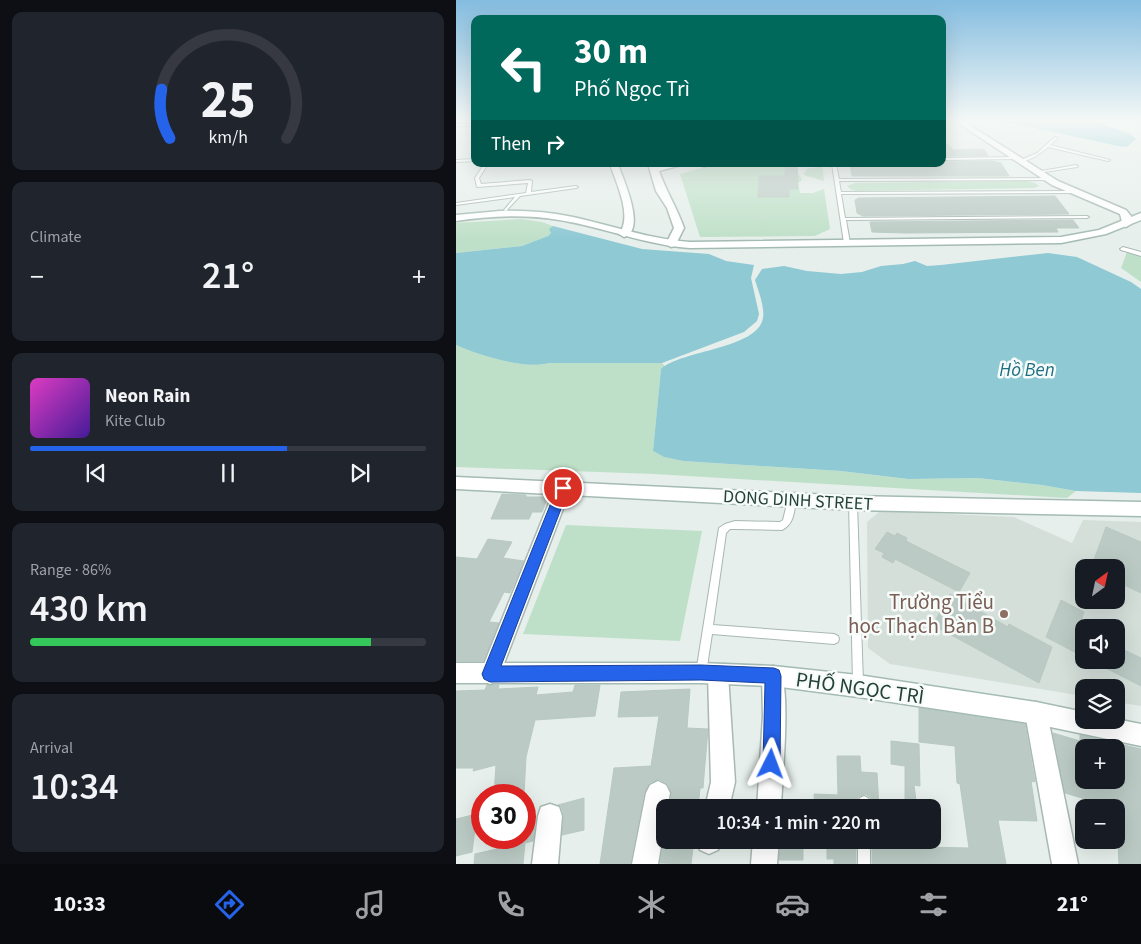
<!DOCTYPE html>
<meta charset="utf-8">
<style>
:root{--surface:#171b24;--page:#20242c;--text:#f1f3f6;--muted:#9ea1a6;--line:#363941;--accent:#2563eb}
body{margin:0;font-family:"Source Sans 3",sans-serif;background:var(--page);color:var(--text);height:100vh;display:flex;flex-direction:column;font-size:19px;white-space:nowrap}
*{box-sizing:border-box;margin:0}
p{font-size:16px;color:var(--muted)}
.icon{flex:none;width:28px;height:28px;fill:none;stroke:currentColor;stroke-width:2;stroke-linecap:round;stroke-linejoin:round}
.map{position:relative;flex:1;overflow:hidden}
.side{display:flex;flex-direction:column;gap:12px;padding:12px;background:#0d0f14;width:456px}
.side>*{flex:none}
.guide{position:absolute;left:15px;top:15px;width:475px;height:152px;border-radius:10px;box-shadow:0 5px 20px #0002;background:#00695c;color:#fff;overflow:hidden}
.needle{width:32px;rotate:33deg}
.buttons{position:absolute;left:619px;top:559px;display:grid;gap:10px}
.buttons a{display:grid;place-items:center;width:50px;height:50px;border-radius:10px;background:var(--surface);box-shadow:0 5px 20px #0002;font-size:25px}
.speed{position:absolute;left:15px;top:784px;display:flex;gap:10px;font-size:25px;font-weight:700;text-align:center}
.speed>*{display:grid;place-content:center;width:65px;height:65px;border-radius:50%;background:var(--surface);box-shadow:0 5px 20px #0002;line-height:1}
.speed .limit{border:8px solid #d22;background:#fff;color:#111}
.pin{position:absolute;display:grid;place-items:center;width:42px;height:42px;color:#fff;margin:-21px;border:2px solid #fff;border-radius:50%;box-shadow:0 1px 5px #0007}
.me{position:absolute;width:55px;margin:-28px;rotate:3deg;stroke-linejoin:round;filter:drop-shadow(0 0 4px #0008)}
.turn{display:flex;align-items:center;gap:18px;height:105px;padding:0 20px;font-size:22px}
.turn .icon{width:65px;height:65px;stroke-width:2.5}
.turn b{display:block;font-size:35px;line-height:42px}
.then{display:flex;align-items:center;height:48px;padding:0 20px;background:#0003;gap:10px;font-size:19px}
.big{font-size:38px;font-weight:600;line-height:1.1}
.side .widget{flex:1;display:flex;flex-direction:column;justify-content:center;gap:8px;min-width:0;padding:0 18px;border-radius:10px;background:var(--page)}
.side .dial{align-items:center;gap:0}
.dial svg{height:130px;overflow:visible;fill:none;stroke:var(--line);stroke-width:7;stroke-linecap:round;text-anchor:middle}
.dial text{fill:var(--text);stroke:none}
.song{display:flex;align-items:center;gap:15px}
.cover{width:60px;height:60px;border-radius:8px;background:linear-gradient(135deg,hsl(310 70% 55%),hsl(260 70% 35%))}
.played{height:5px;border-radius:2px;background:linear-gradient(90deg,var(--accent) 65%,var(--line) 65%)}
.keys{display:flex;justify-content:space-around;direction:ltr}
.heat{display:flex;justify-content:space-between;align-items:center;font-size:28px;direction:ltr}
.charge{height:8px;border-radius:4px;background:linear-gradient(90deg,#34c759 86%,var(--line) 0)}
.trip{position:absolute;left:200px;top:799px;width:285px;height:50px;border-radius:10px;background:var(--surface);box-shadow:0 5px 20px #0002;font-weight:600;line-height:50px;text-align:center}
.dock{display:flex;height:80px;justify-content:space-around;align-items:center;background:#090b0e;color:var(--muted)}
.dock .icon{width:35px;height:35px}
.dock .active{color:var(--accent)}
.dock b{font-size:22px;color:var(--text)}
main{display:flex;flex:1;min-height:0}
.map>svg:first-child{display:block}
.built{fill:#d4dfda;fill-rule:evenodd}
.green{fill:#bfe0c8}
.water{fill:#8ec9d4}
.building{fill:#bbcac4;stroke:#b8c9c2;fill-rule:evenodd}
.lines{fill:none;stroke-linecap:round;stroke-linejoin:round}
.lane-casing{stroke:#a8b8b2;stroke-width:2}
.street-casing{stroke:#a8b8b2;stroke-width:3}
.secondary-casing{stroke:#a4bbb3;stroke-width:3}
.lane{fill:#fff;fill-rule:evenodd}
.street{fill:#fff;fill-rule:evenodd}
.secondary{fill:#fff;fill-rule:evenodd}
.route{fill:#2563eb;stroke:#184099}
.education-dot{fill:#8d6e63;stroke:#f7fbf9;stroke-width:2}
.labels{text-anchor:middle;stroke-width:5;stroke-linejoin:round;paint-order:stroke}
.street-label{font-size:18px;fill:#24423a;stroke:#f7fbf9}
.water-label{font-size:19px;font-style:italic;fill:#1c6f80;stroke:#f7fbf9}
.near-education-label{font-size:21px;fill:#785e54;stroke:#f7fbf9;text-anchor:end}
.near-street-label{font-size:21px;fill:#24423a;stroke:#f7fbf9}
</style>
<main>
<section class="side">
<div class="widget dial"><svg viewBox="0 0 100 80">
<path d="M14 69A42 42 0 1 1 86 69"/>
<path d="M14 69A42 42 0 0 1 9 39" stroke="#2563eb"/>
<text x="50" y="56" font-size="32" font-weight="700">25</text>
<text x="50" y="72" font-size="11">km/h</text>
</svg></div>
<div class="widget"><p>Climate</p>
<div class="heat"><a>−</a><b class="big">21°</b><a>+</a></div>
</div>
<div class="widget">
<div class="song"><i class="cover"></i><div><b>Neon Rain</b><p>Kite Club</p></div></div>
<div class="played"></div>
<div class="keys"><svg class="icon" aria-label="previous" viewBox="0 0 24 24"><path d="M18 5L8 12l10 7zM5 5v14"/></svg><svg class="icon" aria-label="pause" viewBox="0 0 24 24"><path d="M8 5v14M16 5v14"/></svg><svg class="icon" aria-label="next" viewBox="0 0 24 24"><path d="M6 5l10 7-10 7zM19 5v14"/></svg></div>
</div>
<div class="widget"><p>Range · 86%</p><b class="big">430 km</b><div class="charge"></div></div>
<div class="widget"><p>Arrival</p><b class="big">10:34</b></div>
</section>
<div class="map">
<svg width="685" height="864" viewBox="0 0 685 864">
<rect width="100%" height="100%" fill="#e6efeb"/>
<!-- built -->
<path class="built" d="M424,511L558,517L616,543L627,520L685,522V706L660,702V688H628L627,696L434,664L412,648L411,522ZM628,568H660V600H628ZM628,628H660V660H628Z"/>
<!-- green -->
<path class="green" d="M259,164H336H329L328,170C337,172 343,172 346,180L342,183L344,193H357L368,189L374,229L359,236L244,237L224,174Z
M358,164H366L368,181L348,175V173L352,168H359Z
M571,181L579,183L583,186L578,188L400,191L394,189L391,186L399,183Z
M65,219L86,222L97,226L95,228V233L92,236L66,246L0,253V223Z
M671,252L685,256V282L665,268Z
M0,345C22,355 70,370 93,363H206L209,366L205,369L197,451L208,457L227,461L385,471L451,479L522,478L586,485L620,491L611,498L198,474L0,467Z
M110,525L246,531L224,641L67,634Z"/>
<!-- water -->
<path class="water" d="M537,119H628L673,133L680,139L671,147L662,146Z
M97,226L186,249L253,254L270,261L298,265L295,278L303,314L301,321L288,332L206,363H93C70,370 22,355 0,345V253L66,246L92,236L95,233L93,229Z
M592,253L621,257L675,282L685,289V493L620,491L586,485L522,478L452,479L385,471L227,461L208,457L197,451L205,369C225,350 302,349 307,318C309,307 302,290 299,280L306,269L328,266L351,271L385,274L406,272L425,266L447,264L459,261L471,266L485,265Z"/>
<!-- building -->
<path class="building" d="M486,140L498,150L528,149L532,156H486Z
M535,161L545,163L553,176H396L394,164H486V162Z
M329,164H341L342,189H333V197H302L303,176H329Z
M599,196L613,214L407,216L401,213L399,200L403,198Z
M617,220L623,228H600L602,232L449,233L416,232L414,222Z
M46,494L70,495V497H92L86,512H76L73,519H35Z
M650,527L685,542V593L660,581V568H635Z
M431,532L439,536L441,533L451,538L450,541L514,573L503,592L439,559L437,563L426,557L428,553L419,549Z
M32,539L56,542L47,558L68,561L54,593L48,592L33,622L43,623L27,661H0V557L21,559Z
M494,594L552,627L553,624L596,647L583,683L477,625Z
M605,600L628,612L623,627L628,630V657L590,637Z
M660,646L685,658V686L634,660H660Z
M31,685H43L42,689L82,687L80,695L117,692L119,685H144L139,716L79,720L70,757L68,795H38L40,765L17,771L18,768H0V691L29,690Z
M234,689L231,728L252,729L247,788H244L242,808H213L216,793L212,784L203,779L193,783L188,793L174,864H144L158,768L195,766L203,716L162,717L165,692Z
M463,708L569,724L579,782L575,781L581,821L542,820L550,864H416V840H464L465,847L513,848L504,784L501,783L499,746L463,742Z
M597,733L624,741V735L685,749V864H663L660,808H633V800L609,793ZM628,748H660V780H628Z
M435,741L463,744L464,786L458,785L461,808H449V766L435,764Z
M381,756H404L405,772L421,773L423,808H416L414,797L409,794L402,797L400,808H359L358,794L382,795Z
M128,798V830L106,835L108,815L105,806L102,805Z
M21,814L16,852L0,856V819Z
M79,825L77,841L69,843L67,864H18L19,854L45,848L46,838H69V827Z
M209,836V840H238L235,864L204,863Z
M325,840H347V860H323Z
M371,840H400V864H378V859H371Z"/>
<g class="lines">
<defs>
<path id="lane" d="M0,124H19V126H0Z
M599,137L602,138L594,145L654,160L652,161L592,147C584,154 575,160 565,162V160L581,153Z
M561,157L562,158L560,159L486,160V158Z
M19,159V161L0,162V160Z
M28,164H32L23,178L25,184L74,180L76,181L75,192L120,186L122,187L120,188L64,196L50,211L48,210L59,197L0,205V203L70,193L72,183L21,187L19,178Z
M236,164H256L249,167Z
M376,164H380L383,179L593,178L595,179L593,180L383,181L385,192L620,191L622,192L620,193L385,194L389,218L631,216L633,217L631,218L390,220L394,243L391,245L388,243Z
M620,165L622,166L621,167L582,173L580,172Z
M667,247L685,252V256L665,250L664,249Z
M336,497L339,498L340,500C338,512 338,524 326,530L279,529H274L270,533L257,625L378,634L382,636L383,639L382,642L378,644L256,634L250,673L249,677L245,678L241,677L240,673L263,528L269,524L279,521L324,522L327,520L332,500L333,498Z
M397,500L400,501L401,503L407,683L406,687L402,688L398,687L397,683L393,503L394,501Z
M408,796L412,798L414,802V808H402V802L404,798Z
M402,840H414V864H402Z"/>
<path id="street" d="M496,119H504L602,181L670,210L675,216V224L670,227L667,226L664,214L596,185Z
M154,164H162C167,179 191,230 168,237L163,234C177,216 160,183 154,164Z
M192,164H200L201,167L215,164H229L203,171C210,191 221,208 228,228L219,246L215,247L210,244L218,228L211,208L200,191Z
M107,482L113,484L115,488L44,674L41,681L34,684L27,681L24,674L99,488L101,484Z
M262,664L269,667L272,674L279,782L273,808H249L255,782L252,674L255,667Z
M317,666L324,669C335,695 326,776 325,808H301L307,716L306,676L310,669Z
M580,702L588,705L591,713L622,864H596L569,713L572,705Z
M202,781L210,785L214,793L211,808H209V823L202,864H176L190,793L194,785Z
M94,804L103,807L106,816L102,864H76L82,816L85,807Z
M240,840H266V841L262,850L253,854L244,850Z
M297,840H323L321,864H295Z"/>
<path id="secondary" d="M44,211C69,210 93,212 117,217C157,226 194,239 234,242L605,237L643,230L685,213V220L650,234L605,243L234,248C189,245 148,227 103,220C69,214 34,216 0,221V215Z
M0,477L397,496L685,502V516L397,510L0,489Z
M0,663H245L317,666L402,675L580,702L628,712V720L660,719L685,724V746L580,724L402,697L317,686L245,683H0Z"/>
</defs>
<!-- lane casing -->
<use href="#lane" class="lane-casing"/>
<!-- street casing -->
<use href="#street" class="street-casing"/>
<!-- secondary casing -->
<use href="#secondary" class="secondary-casing"/>
<!-- lane -->
<use href="#lane" class="lane"/>
<!-- street -->
<use href="#street" class="street"/>
<!-- secondary -->
<use href="#secondary" class="secondary"/>
</g>
<!-- sky -->
<linearGradient id="sky" x2="0" y2="1"><stop stop-color="#84bce0"/><stop offset="0.5" stop-color="#f4f8f6"/><stop offset="1" stop-color="#f4f8f6" stop-opacity="0"/></linearGradient>
<rect width="685" height="240" fill="url(#sky)"/>
<!-- route -->
<path class="route" d="M107,484L112,485L113,488L45,666L245,665L318,668L323,670L325,676L324,764L322,771L315,773L309,771L307,764L309,683L245,680L34,682L28,679L26,674L101,488L103,485Z"/>
<!-- markers -->
<circle class="education-dot" cx="548" cy="614" r="5"/>
<g class="labels">
<!-- street labels -->
<g class="street-label">
<text transform="translate(342 500) rotate(3)" y="6">DONG DINH STREET</text>
</g>
<!-- water labels -->
<g class="water-label">
<text x="571" y="376">Hồ Ben</text>
</g>
<!-- near-education labels -->
<g class="near-education-label">
<text x="538" y="609">Trường Tiểu<tspan x="538" dy="24">học Thạch Bàn B</tspan></text>
</g>
<!-- near-street labels -->
<g class="near-street-label">
<text transform="translate(404 688) rotate(8)" y="7">PHỐ NGỌC TRÌ</text>
</g>
</g>
</svg>
<div class="buttons">
<a><svg class="needle" viewBox="-14 -14 28 28"><path d="M0-13l5 13h-10z" fill="#e53935"/><path d="M0 13l5-13h-10z" fill="#9ea1a6"/></svg></a>
<a><svg class="icon" aria-label="sound" viewBox="0 0 24 24"><path d="M4 9h4l5-4v14l-5-4H4zM17 9q2 3 0 6"/></svg></a>
<a><svg class="icon" aria-label="layers" viewBox="0 0 24 24"><path d="M12 4l9 5-9 5-9-5zM3 14l9 5 9-5"/></svg></a>
<a>+</a>
<a>−</a>
</div>
<div class="speed"><div class="limit">30</div></div>
<div class="pin" style="left:107px;top:488px;background:#d93025"><svg class="icon" aria-label="arrive" viewBox="0 0 24 24"><path d="M6 21V4h12l-3 4 3 4H6"/></svg></div>
<svg class="me" style="left:315px;top:764px" viewBox="-20 -20 40 40"><path d="M0-17L14 15 0 8-14 15z" fill="#2563eb" stroke="#fff" stroke-width="4"/></svg>
<div class="trip">10:34 · 1 min · 220 m</div>
<div class="guide">
<div class="turn"><svg class="icon" aria-label="left" viewBox="0 0 24 24"><path d="M17 20v-9H6M10 6l-5 5 5 5"/></svg><div><b>30 m</b>Phố Ngọc Trì</div></div>
<div class="then">Then<svg class="icon" aria-label="right" viewBox="0 0 24 24"><path d="M7 20v-9h11M14 6l5 5-5 5"/></svg></div>
</div>
</div>
</main>
<nav class="dock">
<b>10:33</b>
<svg class="icon active" aria-label="directions" viewBox="0 0 24 24"><path d="M12 3l9 9-9 9-9-9zM9 14v-3h6M13 9l2 2-2 2"/></svg>
<svg class="icon" aria-label="music" viewBox="0 0 24 24"><path d="M9 18V5l10-2v13"/><circle cx="6" cy="18" r="3"/><circle cx="16" cy="16" r="3"/></svg>
<svg class="icon" aria-label="phone" viewBox="0 0 24 24"><path d="M5 4h4l2 5-3 2q2 4 5 5l2-3 5 2v4C11 20 4 13 5 4z"/></svg>
<svg class="icon" aria-label="climate" viewBox="0 0 24 24"><path d="M12 3v18M4 7l16 10M4 17L20 7"/></svg>
<svg class="icon" aria-label="car" viewBox="0 0 24 24"><path d="M5 17H2v-5l4-1 3-4h7l3 4 3 1v5h-3M9 17h6M6 11h13"/><circle cx="7" cy="17" r="2"/><circle cx="17" cy="17" r="2"/></svg>
<svg class="icon" aria-label="filters" viewBox="0 0 24 24"><path d="M4 7h16M4 17h16"/><circle cx="9" cy="7" r="2"/><circle cx="15" cy="17" r="2"/></svg>
<b>21°</b>
</nav>
